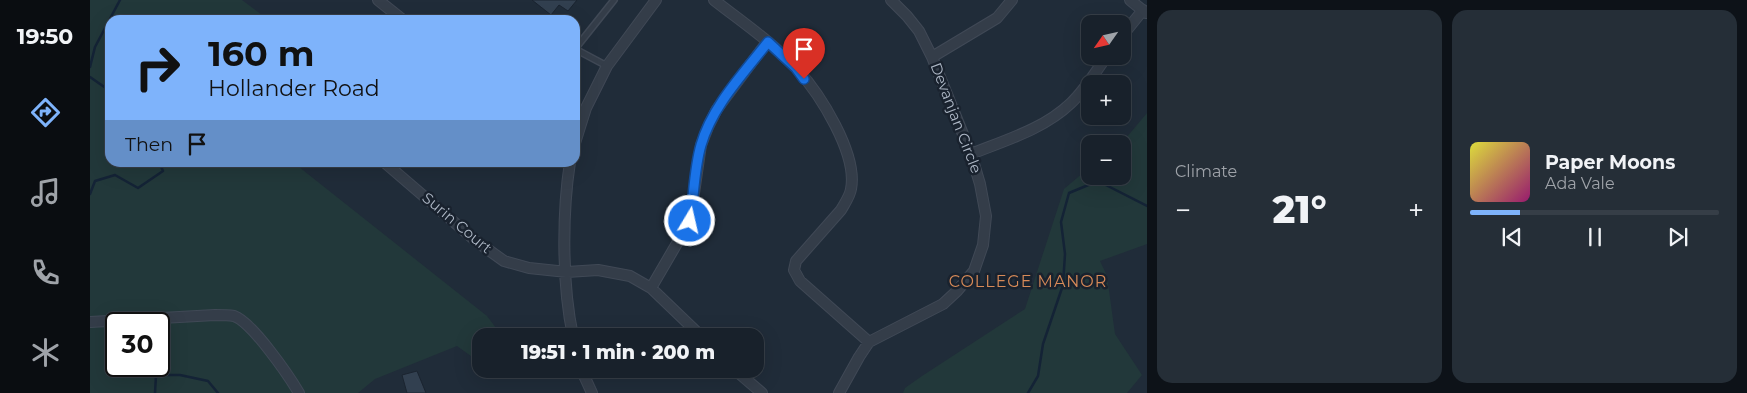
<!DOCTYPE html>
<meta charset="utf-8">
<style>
:root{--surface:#18212b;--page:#252e37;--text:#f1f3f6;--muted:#9fa3a9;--line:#363e47;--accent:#7eb3fb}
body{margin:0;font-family:Montserrat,sans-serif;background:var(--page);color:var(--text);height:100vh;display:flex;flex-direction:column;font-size:19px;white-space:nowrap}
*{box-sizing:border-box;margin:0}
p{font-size:16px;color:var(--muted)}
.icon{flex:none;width:28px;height:28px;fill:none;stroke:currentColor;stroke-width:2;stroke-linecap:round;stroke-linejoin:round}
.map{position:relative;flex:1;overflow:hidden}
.side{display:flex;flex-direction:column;gap:10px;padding:10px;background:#0d1218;width:600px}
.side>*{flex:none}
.banner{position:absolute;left:15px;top:15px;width:475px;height:152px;border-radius:15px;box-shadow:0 5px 20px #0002,0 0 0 1px var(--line);background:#7eb3fb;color:#111;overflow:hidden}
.needle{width:32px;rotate:236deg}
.fabs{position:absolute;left:991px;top:15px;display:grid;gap:10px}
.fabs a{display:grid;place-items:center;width:50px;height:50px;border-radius:10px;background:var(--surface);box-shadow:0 5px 20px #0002,0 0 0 1px var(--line);font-size:25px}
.speed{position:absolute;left:15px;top:312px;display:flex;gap:10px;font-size:25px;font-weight:700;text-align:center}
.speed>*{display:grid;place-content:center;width:65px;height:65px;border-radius:50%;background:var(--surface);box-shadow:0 5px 20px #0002,0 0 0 1px var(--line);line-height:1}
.speed .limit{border:2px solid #111;border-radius:8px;background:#fff;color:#111}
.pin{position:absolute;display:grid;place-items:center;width:42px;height:42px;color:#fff;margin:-51px -21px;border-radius:50% 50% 50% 0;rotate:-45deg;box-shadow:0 0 5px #0007}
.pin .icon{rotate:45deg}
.me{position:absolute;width:55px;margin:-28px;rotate:9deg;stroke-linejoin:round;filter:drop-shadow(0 0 4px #0008)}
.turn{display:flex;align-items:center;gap:18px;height:105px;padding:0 20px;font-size:22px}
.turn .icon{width:65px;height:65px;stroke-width:2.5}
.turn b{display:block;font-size:35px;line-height:42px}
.then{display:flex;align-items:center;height:48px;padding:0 20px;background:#0003;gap:10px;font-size:19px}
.big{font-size:38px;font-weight:800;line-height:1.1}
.side .card{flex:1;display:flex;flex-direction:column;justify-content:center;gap:8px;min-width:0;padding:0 18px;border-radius:15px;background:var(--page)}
.song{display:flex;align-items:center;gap:15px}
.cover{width:60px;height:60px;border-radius:8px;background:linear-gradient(135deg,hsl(60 70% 55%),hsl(320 70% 35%))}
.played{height:5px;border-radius:2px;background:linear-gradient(90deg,var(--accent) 20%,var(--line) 20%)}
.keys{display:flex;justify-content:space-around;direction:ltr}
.heat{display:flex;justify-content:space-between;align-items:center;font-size:28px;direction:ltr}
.side .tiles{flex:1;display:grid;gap:10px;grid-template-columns:repeat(2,1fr)}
.trip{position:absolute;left:382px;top:328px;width:292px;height:50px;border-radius:15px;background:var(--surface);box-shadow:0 5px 20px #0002,0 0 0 1px var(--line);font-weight:800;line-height:50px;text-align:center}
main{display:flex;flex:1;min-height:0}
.tab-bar{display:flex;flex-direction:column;width:90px;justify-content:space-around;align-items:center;background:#0a0d11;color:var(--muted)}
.tab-bar .icon{width:35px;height:35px}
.tab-bar .active{color:var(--accent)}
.tab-bar b{font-size:22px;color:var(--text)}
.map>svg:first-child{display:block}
.green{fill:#22383a;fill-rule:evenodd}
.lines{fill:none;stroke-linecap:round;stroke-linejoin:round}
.stream{stroke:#142336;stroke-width:2.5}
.building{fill:#324050;stroke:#1b2430}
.lane-casing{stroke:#404956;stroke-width:8}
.street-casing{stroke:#404956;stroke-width:12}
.lane{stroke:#343d49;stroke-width:5}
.street{stroke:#343d49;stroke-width:10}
.route-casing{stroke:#114b97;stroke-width:12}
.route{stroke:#1a73e8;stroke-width:9}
.labels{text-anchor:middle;stroke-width:5;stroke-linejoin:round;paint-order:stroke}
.street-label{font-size:15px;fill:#aeb8c6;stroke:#19222e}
.neighbourhood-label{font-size:16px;letter-spacing:1px;fill:#d78a58;stroke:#19222e}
</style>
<main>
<nav class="tab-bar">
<b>19:50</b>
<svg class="icon active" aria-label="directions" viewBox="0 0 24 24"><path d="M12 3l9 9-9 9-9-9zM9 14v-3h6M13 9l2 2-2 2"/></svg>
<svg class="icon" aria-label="music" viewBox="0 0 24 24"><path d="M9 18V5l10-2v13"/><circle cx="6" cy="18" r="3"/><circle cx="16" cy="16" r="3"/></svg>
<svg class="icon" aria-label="phone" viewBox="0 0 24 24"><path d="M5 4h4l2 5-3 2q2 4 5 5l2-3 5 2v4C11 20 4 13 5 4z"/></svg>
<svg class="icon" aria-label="climate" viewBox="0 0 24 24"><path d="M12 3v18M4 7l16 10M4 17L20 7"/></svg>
</nav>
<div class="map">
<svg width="1057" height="393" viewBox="0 0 1057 393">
<rect width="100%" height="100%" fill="#202c39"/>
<!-- green -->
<path class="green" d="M0,0H152L176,18L175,20H20V162L204,163L397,316L412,336H391V355L381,356L367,346L285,379L268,393H0ZM26,324H69V366H26Z
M1057,113V244L1010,261L1017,276L1025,334L1052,375L1037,393H813L815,388L832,376L935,309L974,189L1000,167V176H1032V144H1031Z"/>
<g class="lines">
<!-- stream -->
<path class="stream" d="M0,67L5,47L30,0
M0,77L20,91
M0,194L5,181L25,175L48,188L73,171L69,162
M65,393L66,375H90L118,381L128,393
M938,393L948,376L953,344L973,285L975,254L971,222L979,193L1008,181L1057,206"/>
</g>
<!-- building -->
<path class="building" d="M442,0H487L478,11L469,5L461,15Z
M327,371L336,393H317L312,375Z"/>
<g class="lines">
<defs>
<path id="lane" d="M485,49L524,0
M485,49L517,66"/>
<path id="street" d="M288,0L313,20
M624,0C652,22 683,43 707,69C730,94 768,154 761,189C760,196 755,203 751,210L706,261L704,270L710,281L779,342
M1040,0L1056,13
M1032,36L1053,10
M842,57L907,18L922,0
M485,143L496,108L517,66L566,0
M881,154C916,140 954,129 981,103C995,90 1006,71 1017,56
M294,162L386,241L414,261L439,268L477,272L508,270L540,276L561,288L611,336
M480,162C472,214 472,285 483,336
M561,288L600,221L611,145L618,127L627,109L677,42
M0,322L125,315C131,315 138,315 144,316C162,322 199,376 209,393
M491,369L502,393
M644,369L672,393
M749,393L769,357L779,342L853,304L867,291L884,271L893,245L896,216L890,184L881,154L842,57L829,31L817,16L801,0"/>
</defs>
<!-- lane casing -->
<use href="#lane" class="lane-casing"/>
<!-- street casing -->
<use href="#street" class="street-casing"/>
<!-- lane -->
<use href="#lane" class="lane"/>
<!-- street -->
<use href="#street" class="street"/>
</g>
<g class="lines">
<defs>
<path id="route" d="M600,221C604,196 604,169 611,145C622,106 654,73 678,42L706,68L714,79"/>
</defs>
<!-- route casing -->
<use href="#route" class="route-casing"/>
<!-- route -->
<use href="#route" class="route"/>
</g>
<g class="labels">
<!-- street labels -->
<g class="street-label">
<text transform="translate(866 118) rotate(69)" y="5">Devanjan Circle</text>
<text transform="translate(367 223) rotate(40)" y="5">Surin Court</text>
</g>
<!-- neighbourhood labels -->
<g class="neighbourhood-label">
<text x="938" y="287">COLLEGE MANOR</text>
</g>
</g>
</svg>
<div class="fabs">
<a><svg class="needle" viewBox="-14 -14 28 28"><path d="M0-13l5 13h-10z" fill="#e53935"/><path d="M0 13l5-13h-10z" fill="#9fa3a9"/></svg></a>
<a>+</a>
<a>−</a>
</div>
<div class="speed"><div class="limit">30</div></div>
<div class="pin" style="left:714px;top:79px;background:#d93025"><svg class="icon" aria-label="arrive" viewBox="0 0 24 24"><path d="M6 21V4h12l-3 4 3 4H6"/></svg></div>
<svg class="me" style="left:600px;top:221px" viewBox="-20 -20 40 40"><circle r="17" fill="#1a73e8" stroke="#fff" stroke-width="3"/><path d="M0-11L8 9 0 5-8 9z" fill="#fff"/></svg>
<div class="trip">19:51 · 1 min · 200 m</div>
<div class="banner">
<div class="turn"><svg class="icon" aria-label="right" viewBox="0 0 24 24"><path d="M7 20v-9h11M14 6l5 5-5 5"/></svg><div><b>160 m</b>Hollander Road</div></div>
<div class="then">Then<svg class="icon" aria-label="arrive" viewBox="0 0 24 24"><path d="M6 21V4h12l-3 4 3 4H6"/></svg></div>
</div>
</div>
<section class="side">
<div class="tiles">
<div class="card"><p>Climate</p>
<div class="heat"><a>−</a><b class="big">21°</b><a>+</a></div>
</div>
<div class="card">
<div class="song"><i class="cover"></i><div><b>Paper Moons</b><p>Ada Vale</p></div></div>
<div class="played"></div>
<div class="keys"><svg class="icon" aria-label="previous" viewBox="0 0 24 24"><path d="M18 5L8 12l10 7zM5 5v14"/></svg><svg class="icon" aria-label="pause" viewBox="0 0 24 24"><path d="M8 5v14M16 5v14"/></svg><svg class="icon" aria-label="next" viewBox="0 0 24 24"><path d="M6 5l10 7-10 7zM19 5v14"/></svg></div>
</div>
</div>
</section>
</main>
